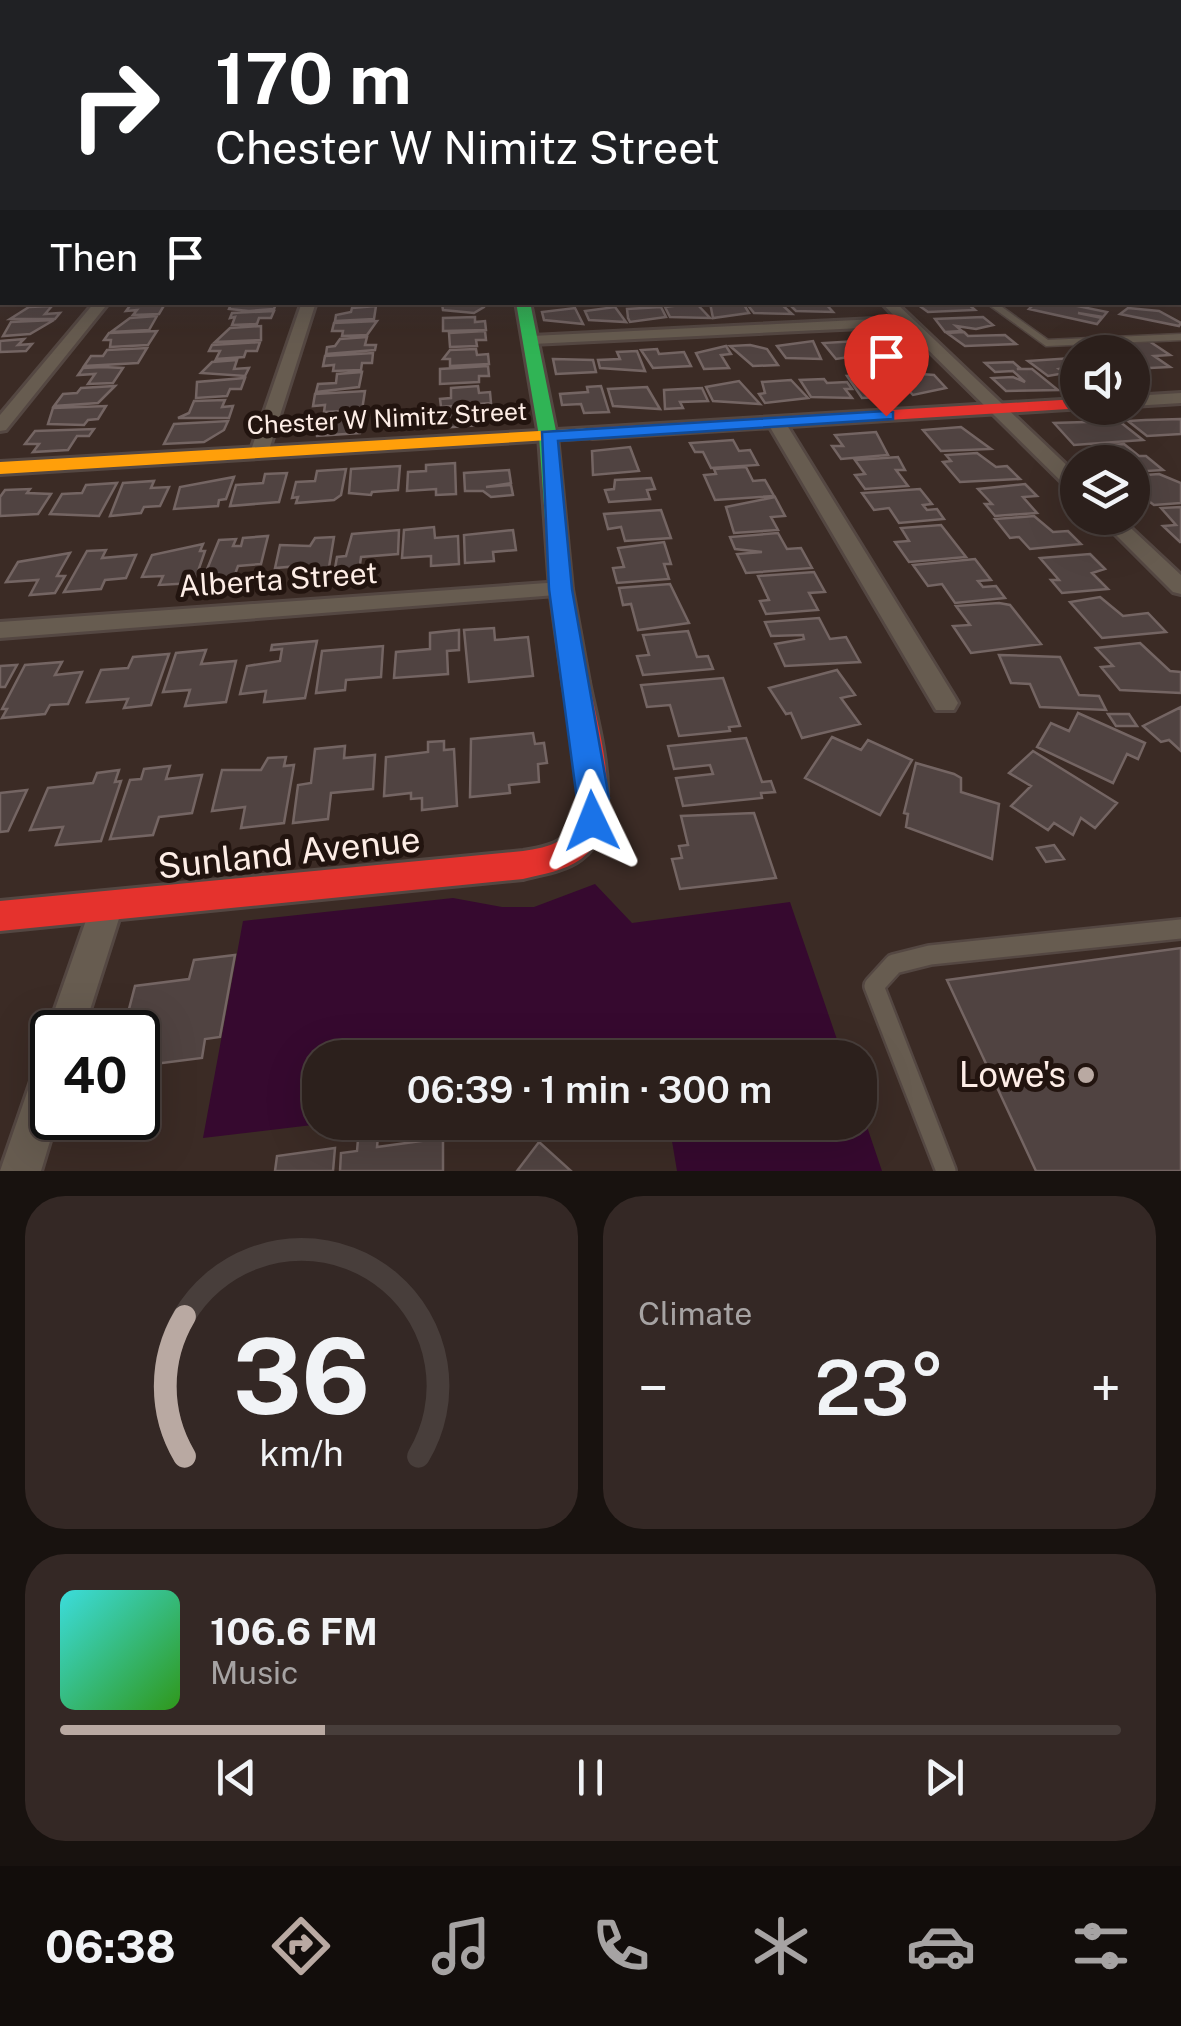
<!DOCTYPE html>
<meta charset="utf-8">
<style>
:root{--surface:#2c201c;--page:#342825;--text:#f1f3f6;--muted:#a6a3a3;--line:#483e3b;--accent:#b9a9a2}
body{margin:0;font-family:"Public Sans",sans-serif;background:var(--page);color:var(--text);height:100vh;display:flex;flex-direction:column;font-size:38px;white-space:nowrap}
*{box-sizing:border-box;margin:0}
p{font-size:32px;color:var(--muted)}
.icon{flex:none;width:55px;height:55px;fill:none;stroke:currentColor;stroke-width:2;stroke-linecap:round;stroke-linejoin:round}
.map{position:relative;height:1171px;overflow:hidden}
.details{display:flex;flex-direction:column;gap:25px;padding:25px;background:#18120f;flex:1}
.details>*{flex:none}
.hud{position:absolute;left:0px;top:0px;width:1182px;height:305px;box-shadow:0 10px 40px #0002,0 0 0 2px var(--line);background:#202124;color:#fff;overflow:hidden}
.controls{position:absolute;left:1060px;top:335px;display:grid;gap:20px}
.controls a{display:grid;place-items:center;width:90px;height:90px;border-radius:50%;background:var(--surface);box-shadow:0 10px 40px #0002,0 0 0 2px var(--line);font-size:50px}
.speed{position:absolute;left:30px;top:1010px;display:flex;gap:20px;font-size:50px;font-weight:700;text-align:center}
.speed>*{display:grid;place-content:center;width:130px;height:130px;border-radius:50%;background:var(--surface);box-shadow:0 10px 40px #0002,0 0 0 2px var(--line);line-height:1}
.speed .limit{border:5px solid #111;border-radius:15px;background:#fff;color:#111}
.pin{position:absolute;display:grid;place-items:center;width:85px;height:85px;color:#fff;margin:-102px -42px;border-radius:50% 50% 50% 0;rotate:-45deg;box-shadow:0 0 10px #0007}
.pin .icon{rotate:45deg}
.me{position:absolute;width:110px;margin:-55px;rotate:358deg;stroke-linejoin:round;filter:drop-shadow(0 0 8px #0008)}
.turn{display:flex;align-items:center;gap:35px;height:210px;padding:0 50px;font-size:45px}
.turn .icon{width:130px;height:130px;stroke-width:2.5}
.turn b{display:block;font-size:70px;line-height:85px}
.then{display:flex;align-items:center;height:95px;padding:0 50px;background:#0003;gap:20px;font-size:38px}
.big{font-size:75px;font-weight:600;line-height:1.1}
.details .widget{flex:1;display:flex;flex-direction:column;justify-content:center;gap:15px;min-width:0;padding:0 35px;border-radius:40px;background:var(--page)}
.details .dial{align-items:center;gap:0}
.dial svg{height:260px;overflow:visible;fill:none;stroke:var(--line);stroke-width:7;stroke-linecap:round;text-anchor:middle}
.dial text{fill:var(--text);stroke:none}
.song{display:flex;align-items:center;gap:30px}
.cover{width:120px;height:120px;border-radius:15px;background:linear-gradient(135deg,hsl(180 70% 55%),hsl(110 70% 35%))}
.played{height:10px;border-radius:5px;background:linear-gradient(90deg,var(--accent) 25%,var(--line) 25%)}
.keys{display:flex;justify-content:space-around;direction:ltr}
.heat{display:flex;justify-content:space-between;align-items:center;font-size:55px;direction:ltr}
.details .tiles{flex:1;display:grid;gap:25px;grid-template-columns:1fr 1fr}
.widget:last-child{grid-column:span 2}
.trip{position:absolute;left:302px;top:1040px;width:575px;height:100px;border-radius:40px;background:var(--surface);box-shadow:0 10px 40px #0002,0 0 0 2px var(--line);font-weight:600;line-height:100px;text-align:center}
.tabs{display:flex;height:160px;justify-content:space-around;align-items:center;background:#120d0b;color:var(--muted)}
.tabs .icon{width:70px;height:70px}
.tabs .on{color:var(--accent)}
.tabs b{font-size:45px;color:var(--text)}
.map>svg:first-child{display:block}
.water{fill:#36092f}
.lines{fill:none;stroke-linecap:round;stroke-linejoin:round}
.canal{fill:#36092f;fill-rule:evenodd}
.building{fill:#504341;stroke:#746563;stroke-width:2.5}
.lane-far1-casing{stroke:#544742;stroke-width:9}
.lane-casing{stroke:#544742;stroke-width:24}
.street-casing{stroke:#544742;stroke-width:6}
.fast-casing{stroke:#544742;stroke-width:6}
.slow-casing{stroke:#544742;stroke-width:6}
.jam-casing{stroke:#544742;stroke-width:6}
.lane-far1{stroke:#675c50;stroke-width:6}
.lane{stroke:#675c50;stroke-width:19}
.street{fill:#675c50;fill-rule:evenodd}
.fast{fill:#30b455;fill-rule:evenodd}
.slow{fill:#ff9f0a;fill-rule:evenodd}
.jam{fill:#e5322d;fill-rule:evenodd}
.route{fill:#1a73e8;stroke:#114b97;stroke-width:2.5}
.poi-dot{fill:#b9a9a2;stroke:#22140f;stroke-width:4}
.labels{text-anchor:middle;stroke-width:10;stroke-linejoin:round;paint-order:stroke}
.far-street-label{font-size:25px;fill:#fdede6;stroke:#22140f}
.street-label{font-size:30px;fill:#fdede6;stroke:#22140f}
.near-street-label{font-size:35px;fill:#fdede6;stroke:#22140f}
.near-poi-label{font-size:35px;fill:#fdede6;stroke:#22140f;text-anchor:end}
</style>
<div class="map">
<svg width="1181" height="1171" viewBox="0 0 1181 1171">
<rect width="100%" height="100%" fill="#3b2b25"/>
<!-- water -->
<path class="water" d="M595,884L632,923L790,902L843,1057L320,1058V1122L329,1123L203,1138L243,921L453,898L502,907H534Z
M860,1106L882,1171H677L669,1123L860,1122Z"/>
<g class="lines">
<!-- canal -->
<path class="canal" d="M2,252V260L0,261V253Z"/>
</g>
<!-- building -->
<path class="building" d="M166,302L159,314L133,315L137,310L126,311L132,303Z
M232,302L262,304H276L274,309L249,311L229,309Z
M484,302V307L474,313L443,310L442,304Z
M779,302L792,314L754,313L747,304Z
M787,302L825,303L833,312L796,311Z
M914,302H966L975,310L928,312Z
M1036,302H1058L1107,312L1103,317L1078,313L1102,318L1097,324L1029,309Z
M696,303L710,318L670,317L665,307Z
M710,303H743L749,313L713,318Z
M52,306L45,314L60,313L55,319H10L29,307Z
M376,306L374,319L335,321L336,315L351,312L352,308Z
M615,307L626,322L589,320L585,311Z
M661,307L666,317L630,322L628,318L627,309Z
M575,308L583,324L544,320L542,312Z
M1128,308L1159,311L1181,323L1179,326L1120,314Z
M274,311L271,318H259L257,324L232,325L235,317L230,318L232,313Z
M157,316L149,330L111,332L130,318Z
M475,317V322L485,321L486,330L443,331V318Z
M983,317L993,325L976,329L956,326L962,331L945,332L935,319Z
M54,320L30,334L3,336L11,322Z
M377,321L367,335L342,336L343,331H332L334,323Z
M261,326V340L215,342L230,328Z
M157,331L148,345L110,347L111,340H104L109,333Z
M485,331L486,340H476L477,346L450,347L449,333Z
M964,332L968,336L1005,335L1016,344L965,346L947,333Z
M367,337L365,345H376L375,350L326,354L327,347L335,346L340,339Z
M24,339L18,345L32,344L26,351L0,352V341Z
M890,339L906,356L883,360L864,341Z
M813,341L821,359L786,358L777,346Z
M858,341L870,354L836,359L823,343Z
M1149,341L1170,355L1154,356L1170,367L1150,368L1133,356H1141L1126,342Z
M260,342L257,351H246L244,357L216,359L220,351H209L212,345Z
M750,345L767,349L778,365L753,366L730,346Z
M726,346L731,354L721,355L729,368L704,369L696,353Z
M147,348L138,363L84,366L91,356H103L107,350Z
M476,349L477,355L488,354L489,364L450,366V359H443L450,350Z
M657,349L659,354L684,352L691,366L653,368L641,350Z
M637,351L645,371L600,368L598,360L620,359L617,352Z
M373,353L372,363H362L361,370L333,371L334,365L323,366L325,356Z
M1073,358L1078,362V389L1062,379H1077L1064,368L1059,369L1065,373L1048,376L1028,361Z
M553,359L593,360L596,372L556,374Z
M237,360L234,369L249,368L245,376L201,373L212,362Z
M1013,362L1020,368L1017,369H1032L1058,390L1006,391L992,378L1013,377L1025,382L1013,371L995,372L985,363Z
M488,366L489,376H479V382L440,384V369Z
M103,367L123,368L113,383L88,384L95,374L78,375L83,368Z
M362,372L359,387L316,392L318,384L336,383L337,374Z
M908,373L934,375L946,388L913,395L893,374Z
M869,375L891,377L902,390L875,389L882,397L862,398L847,376Z
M245,378L241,389H230L227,396L196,398L197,382Z
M824,379L827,383L847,382L852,389H845L852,398L811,397L800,380Z
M791,380L808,398L765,403L759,394L765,393L762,382Z
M739,381L760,404L713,401L706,387Z
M115,386L98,403L54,406L63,394L77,393L81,388Z
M478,386L479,393L490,392L491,403L441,407L440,399L451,398V388Z
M601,386L609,412L584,413L581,404L562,405L560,394L588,392L587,387Z
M647,387L660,409L613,406L608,389Z
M702,388L708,401L680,402L683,408L665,409L664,390Z
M365,391L362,410L324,412L325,405L313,406L315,394Z
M225,400L222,407L233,406L229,418H178L189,413L194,401Z
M106,406L98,419L88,420L84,425L48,424L53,408Z
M491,406L492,417L480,418V425L440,428L441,409Z
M363,414L360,433L317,436L315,425H307L309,416Z
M1145,420L1181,419V434L1147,436L1128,421Z
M228,421L224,430L204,442L164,444L174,424Z
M1119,421L1143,440L1074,445L1054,423Z
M961,427L991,449L941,451L923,430Z
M94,429L89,436H77L68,450L33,452L39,444H25L35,431Z
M876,432L888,455L841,459L832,446H843L835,435Z
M733,440L739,451L750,450L758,465L711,468L703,452H695L690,443Z
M1124,444L1139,456H1146L1163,470L1132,472V462L1094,461L1111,460L1097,446Z
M630,447L639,471L593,475L592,451Z
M977,453L996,467L1007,466L1020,479L960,482L943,462L951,461L946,455Z
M898,457L905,470H896L908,486L865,489L855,475L865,474L855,460Z
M455,463L456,494L436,495V489L407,491L408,472L426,471V465Z
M400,466L398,490L372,492L371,495L349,493L351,469Z
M746,467L753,481L765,480L774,496L715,500L704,475L716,474L714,469Z
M346,469L341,495L334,500L296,503L298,497L292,498L296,482L315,481L317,471Z
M509,470L511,483L486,487L511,485L513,495L491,497L483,491H465L464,473Z
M287,473L279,502L230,506L236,485L263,483L265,474Z
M1159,474L1181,483V503L1154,505L1132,489V476Z
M234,477L226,499L219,500L218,506L174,509L180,487Z
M651,478L655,489L647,490L650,499L609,502L605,490L614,489L615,480Z
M154,481L151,488L169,487L160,506L144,507L141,513L110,516L123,483Z
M117,483L99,516L50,514L62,494L82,493L86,485Z
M1025,484L1037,496L1023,497L1037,513L995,516L985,504H992L978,489Z
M30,489L27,493L51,494L38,514L0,516V497L5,490Z
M920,489L932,504L923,505L927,510L937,509L944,519L899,523L889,508L874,510L862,493Z
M775,497L785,516L771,517L778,530L734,533L726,507Z
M1181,507V541L1180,542L1163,526L1176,525L1161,508Z
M661,510L671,538L625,541L621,527L608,529L604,514Z
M1034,516L1053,532L1068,531L1081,544L1030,549L1019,537L1010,538L995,519Z
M941,525L966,557L909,562L895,542L909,541L901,528Z
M434,527L435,538L458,536L459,564L431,566V556L402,558L404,530Z
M399,530L398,554L361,557L359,572L334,574L337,557L346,556L352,534Z
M513,530L516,550L493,552L494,561L465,563L464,535Z
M778,533L787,549L801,548L812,568L746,573L737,554L762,552L735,549L730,537Z
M268,536L261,564L238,566L234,577L203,579L219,540L236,539L233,546H241L243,538Z
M334,537L328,573L296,576L299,566L275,568L280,545L310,546L315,538Z
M664,542L671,564H664L669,579L617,583L613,568L624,567L618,548Z
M203,544L200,551H205L194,583L159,585L163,576L142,577L152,555Z
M106,550L102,558L136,555L126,578L105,580L101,589L64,592L87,551Z
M70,553L57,576H65L55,593L30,595L38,580L6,582L18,562Z
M1090,554L1105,569L1092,573L1108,589L1062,593L1051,580H1059L1040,558Z
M975,559L991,580L978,581L983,587L996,586L1005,598L955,603L942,584L928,586L913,565Z
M814,572L825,592L809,593L818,610L766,614L760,601L769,600L758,576Z
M670,584L689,623L638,630L631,604L623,605L619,588Z
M1100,597L1123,616L1148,613L1166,632L1102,638L1070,602Z
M999,603L1010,605L1041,644L971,653L953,626L970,625L956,606Z
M819,618L830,639L846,637L860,662L785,666L775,644L804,639L803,635L771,636L765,622Z
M494,628L495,640L528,637L533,676L469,682L464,630Z
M459,630V650L447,651L448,674L394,678L396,652L430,649V633Z
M688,631L697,657L708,656L713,669L643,675L637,656L649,655L643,635Z
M317,641L305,698L264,702L266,691L240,694L247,666L280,661L282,649L271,650L272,645Z
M1140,643L1170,671L1181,672V693L1120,690L1101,667L1113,666L1096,648Z
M383,646L381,677L346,680L345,690L316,693L322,651Z
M206,650L201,664L236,661L226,702L185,706L190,690L163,692L176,653Z
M169,654L151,705L124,708L128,699L87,702L101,670L128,668L133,657Z
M999,655L1060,657L1079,695L1099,696L1106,710L1040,707L1030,684L1011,683Z
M62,662L55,675L82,672L68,704L50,705L45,714L2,718L7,709H2L25,665Z
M17,665L5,687H0V666Z
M837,670L855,695L841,698L860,724L802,738L791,713L786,714L769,688Z
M723,678L740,726L729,727L730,731L679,736L670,705L647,707L641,685Z
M1181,707V751L1169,740L1161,742L1143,726Z
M1078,713L1145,743L1138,759L1127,754L1113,783L1037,747L1051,723L1069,731Z
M1108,714H1129L1137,726H1116Z
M533,733L535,744L544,743L547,763L538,764L539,782L509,785L510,793L470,797L471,739Z
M832,737L861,750L868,740L912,760L880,815L805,778Z
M746,738L762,782L771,781L775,792L761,793L762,798L683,806L676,778L713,774L710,765L674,769L668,746Z
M444,741V750L454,749L457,806L422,810V798L411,799V793L384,796L386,757L428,752V742Z
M345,746L344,758L375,755L373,789L331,793L328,819L293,823L298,785L311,783L315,749Z
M1033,751L1117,803L1095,828L1081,818L1073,835L1054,823L1048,830L1011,806L1031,786L1009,773Z
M286,757L284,766L294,765L284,823L241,828L245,807L212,811L222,770H261L268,758Z
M916,763L954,774L961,778V792L999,804L992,859L906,827L908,814L904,813Z
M170,766L166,779L202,775L192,813L159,817L153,835L110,839L130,780L141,779L144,769Z
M119,770L115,782L121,781L101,841L56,845L63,827L30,830L48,788L93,783L97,773Z
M27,790L8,831L0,832V793Z
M754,813L776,878L680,889L672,859L682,858L679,846L688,845L681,816Z
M1054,845L1064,859L1046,862L1037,848Z
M1181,948V1171H1036L947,980Z
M235,955L220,1037L205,1039L202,1058L138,1066V1032H123L135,986L189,979L194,960Z
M379,1126L377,1147L443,1138V1171H340L341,1153L357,1151L359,1128Z
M539,1142L571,1171H517Z
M335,1148L333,1171H275L277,1156Z"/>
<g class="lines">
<defs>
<path id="lane-far1" d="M990,302L1047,343L1181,337"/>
<path id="lane" d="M946,1171L874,986L894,964L930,955L1181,929"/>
<path id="street" d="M95,302H109L6,430L0,431V415Z
M302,302H316L268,453L259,458L253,457L250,453Z
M881,302H895L1078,476V493L1071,491L904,326L532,344L525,340L532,336L896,318Z
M1181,393V403L1132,406V396Z
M776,417L785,422L954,696L958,703L954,710H936L767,422Z
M1099,518H1120L1181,575V594L1173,592Z
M561,582L572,589L569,594L0,638V622Z
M107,891L119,896L123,906L83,1032H52V1045L47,1032L91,906L95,896Z
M52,1052V1118H57L41,1171H0L39,1058Z"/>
<path id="fast" d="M0,269H2V277H0Z
M516,302H530L557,436L572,589L589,682L585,688H567L563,682L550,589L539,436Z"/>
<path id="slow" d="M592,428L601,433L598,437L0,474V462Z"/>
<path id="jam" d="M1180,216H1181V223H1180Z
M1078,399V408H1084L592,438L583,433L592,428Z
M576,673L585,676L589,682C598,729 629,824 581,859C565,871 542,874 523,879L0,931V901L523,851C535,849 550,847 560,840C596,814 569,719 563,682L567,676Z"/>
</defs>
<!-- lane-far1 casing -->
<use href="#lane-far1" class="lane-far1-casing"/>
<!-- lane casing -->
<use href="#lane" class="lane-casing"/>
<!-- street casing -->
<use href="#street" class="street-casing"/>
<!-- fast casing -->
<use href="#fast" class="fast-casing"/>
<!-- slow casing -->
<use href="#slow" class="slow-casing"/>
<!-- jam casing -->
<use href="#jam" class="jam-casing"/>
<!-- lane-far1 -->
<use href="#lane-far1" class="lane-far1"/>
<!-- lane -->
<use href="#lane" class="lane"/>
<!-- street -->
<use href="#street" class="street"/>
<!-- fast -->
<use href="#fast" class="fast"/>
<!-- slow -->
<use href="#slow" class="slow"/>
<!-- jam -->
<use href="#jam" class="jam"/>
</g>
<!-- sky -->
<linearGradient id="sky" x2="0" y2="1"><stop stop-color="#201814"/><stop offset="0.5" stop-color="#4f4a51"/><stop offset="1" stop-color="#4f4a51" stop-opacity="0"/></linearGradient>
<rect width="1181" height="330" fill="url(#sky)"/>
<!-- route -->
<path class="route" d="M886,411L893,412V419L558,441L572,589L609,798L602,830L592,834L581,830L549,589L542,432Z"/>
<!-- markers -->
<circle class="poi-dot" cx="1086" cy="1075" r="10"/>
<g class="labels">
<!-- far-street labels -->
<g class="far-street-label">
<text transform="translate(387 418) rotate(-3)" y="9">Chester W Nimitz Street</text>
</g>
<!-- street labels -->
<g class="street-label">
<text transform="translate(278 580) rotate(-4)" y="10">Alberta Street</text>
</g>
<!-- near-street labels -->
<g class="near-street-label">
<text transform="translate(289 853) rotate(-6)" y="12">Sunland Avenue</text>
</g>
<!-- near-poi labels -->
<g class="near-poi-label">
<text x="1066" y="1087">Lowe's</text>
</g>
</g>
</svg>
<div class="controls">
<a><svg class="icon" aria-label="sound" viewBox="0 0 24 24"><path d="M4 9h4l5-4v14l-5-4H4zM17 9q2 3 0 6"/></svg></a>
<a><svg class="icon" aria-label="layers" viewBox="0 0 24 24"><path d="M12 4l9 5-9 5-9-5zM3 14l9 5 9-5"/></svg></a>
</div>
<div class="speed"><div class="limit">40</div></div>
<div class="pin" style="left:886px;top:416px;background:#d93025"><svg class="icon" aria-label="arrive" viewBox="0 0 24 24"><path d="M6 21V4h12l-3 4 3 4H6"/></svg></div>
<svg class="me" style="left:592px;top:821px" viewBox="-20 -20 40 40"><path d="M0-17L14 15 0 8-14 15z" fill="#1a73e8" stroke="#fff" stroke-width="4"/></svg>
<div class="trip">06:39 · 1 min · 300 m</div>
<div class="hud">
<div class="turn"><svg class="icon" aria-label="right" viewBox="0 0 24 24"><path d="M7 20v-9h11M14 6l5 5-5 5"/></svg><div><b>170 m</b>Chester W Nimitz Street</div></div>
<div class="then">Then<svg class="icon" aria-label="arrive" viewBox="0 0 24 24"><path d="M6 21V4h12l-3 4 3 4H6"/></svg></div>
</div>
</div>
<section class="details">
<div class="tiles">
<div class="widget dial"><svg viewBox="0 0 100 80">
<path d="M14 69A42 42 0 1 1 86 69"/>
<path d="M14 69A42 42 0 0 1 14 26" stroke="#b9a9a2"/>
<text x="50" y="56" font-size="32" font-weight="700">36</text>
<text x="50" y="72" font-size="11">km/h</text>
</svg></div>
<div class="widget"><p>Climate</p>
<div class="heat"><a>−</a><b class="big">23°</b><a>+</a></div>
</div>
<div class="widget">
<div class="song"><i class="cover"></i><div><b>106.6 FM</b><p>Music</p></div></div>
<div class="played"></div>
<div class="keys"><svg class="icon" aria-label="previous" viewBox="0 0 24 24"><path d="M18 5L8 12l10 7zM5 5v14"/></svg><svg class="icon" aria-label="pause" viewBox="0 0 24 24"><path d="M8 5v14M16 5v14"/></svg><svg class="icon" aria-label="next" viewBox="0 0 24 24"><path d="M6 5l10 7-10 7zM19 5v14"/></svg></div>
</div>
</div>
</section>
<nav class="tabs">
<b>06:38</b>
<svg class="icon on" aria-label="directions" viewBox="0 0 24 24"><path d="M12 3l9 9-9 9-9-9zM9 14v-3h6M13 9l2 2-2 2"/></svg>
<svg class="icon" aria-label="music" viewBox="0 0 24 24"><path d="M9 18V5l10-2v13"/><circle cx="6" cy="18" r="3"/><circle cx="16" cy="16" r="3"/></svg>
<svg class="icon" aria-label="phone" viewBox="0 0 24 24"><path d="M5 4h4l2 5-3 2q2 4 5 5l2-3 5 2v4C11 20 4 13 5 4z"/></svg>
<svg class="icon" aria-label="climate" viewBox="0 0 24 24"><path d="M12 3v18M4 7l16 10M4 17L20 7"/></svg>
<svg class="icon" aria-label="car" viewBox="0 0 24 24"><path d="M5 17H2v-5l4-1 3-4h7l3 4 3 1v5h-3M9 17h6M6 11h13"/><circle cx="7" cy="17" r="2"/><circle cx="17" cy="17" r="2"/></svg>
<svg class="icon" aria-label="filters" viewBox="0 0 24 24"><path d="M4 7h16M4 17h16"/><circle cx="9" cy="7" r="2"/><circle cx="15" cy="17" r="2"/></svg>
</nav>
